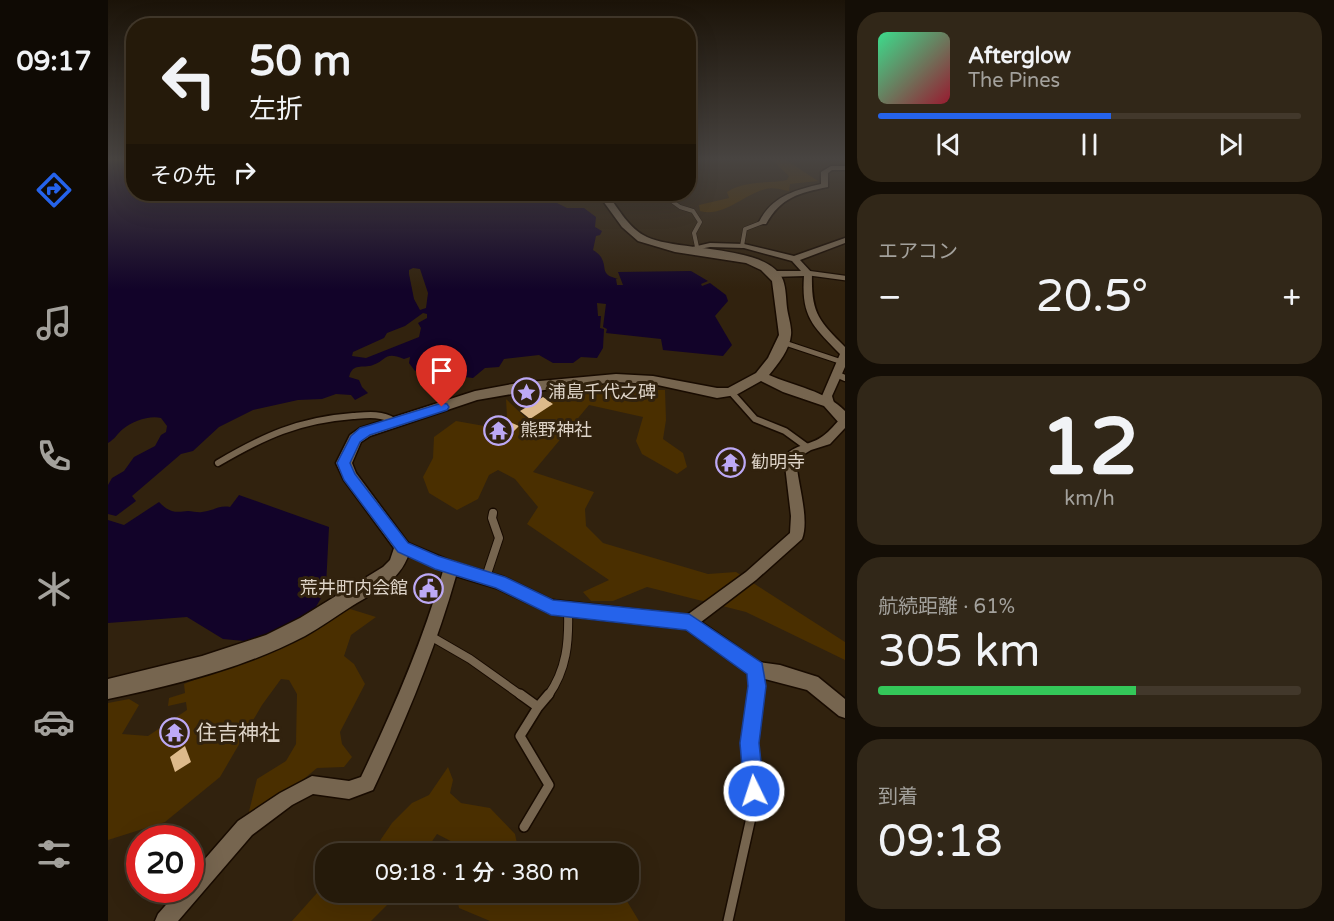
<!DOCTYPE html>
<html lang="ja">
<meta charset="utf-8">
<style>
:root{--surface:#251a0a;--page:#312718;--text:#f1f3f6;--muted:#a3a19c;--line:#42382b;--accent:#2563eb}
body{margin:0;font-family:"Varela Round","Noto Sans JP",sans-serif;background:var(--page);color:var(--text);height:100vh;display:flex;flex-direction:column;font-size:22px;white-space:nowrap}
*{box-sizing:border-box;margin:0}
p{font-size:20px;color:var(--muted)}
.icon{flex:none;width:33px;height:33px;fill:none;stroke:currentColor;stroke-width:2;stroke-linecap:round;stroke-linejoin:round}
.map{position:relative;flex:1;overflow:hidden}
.sheet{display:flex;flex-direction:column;gap:12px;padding:12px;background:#140e06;width:489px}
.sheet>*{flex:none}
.guide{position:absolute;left:18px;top:18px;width:570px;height:183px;border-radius:24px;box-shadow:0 6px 24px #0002,0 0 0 2px var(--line);background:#251a0a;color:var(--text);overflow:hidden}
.speed{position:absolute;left:18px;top:825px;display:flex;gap:12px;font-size:30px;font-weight:700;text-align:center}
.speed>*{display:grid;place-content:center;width:78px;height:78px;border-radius:50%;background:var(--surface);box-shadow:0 6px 24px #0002,0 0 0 2px var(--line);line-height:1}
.speed .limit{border:9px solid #d22;background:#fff;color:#111}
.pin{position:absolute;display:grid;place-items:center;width:51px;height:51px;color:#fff;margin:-62px -26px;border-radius:50% 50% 50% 0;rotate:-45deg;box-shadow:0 0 6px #0007}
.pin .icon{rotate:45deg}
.me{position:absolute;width:66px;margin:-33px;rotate:356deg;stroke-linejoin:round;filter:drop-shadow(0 0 4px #0008)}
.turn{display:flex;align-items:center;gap:21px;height:126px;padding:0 24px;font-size:27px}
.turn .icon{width:78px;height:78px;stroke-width:2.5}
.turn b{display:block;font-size:42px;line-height:51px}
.then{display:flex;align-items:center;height:57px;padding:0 24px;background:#0003;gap:12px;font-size:22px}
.big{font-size:45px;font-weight:600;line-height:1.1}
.sheet .tile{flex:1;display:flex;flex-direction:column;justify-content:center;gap:9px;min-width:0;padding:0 21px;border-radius:24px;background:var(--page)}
.sheet .dial{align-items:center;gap:0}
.dial b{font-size:78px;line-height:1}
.song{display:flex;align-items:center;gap:18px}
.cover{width:72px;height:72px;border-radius:9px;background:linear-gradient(135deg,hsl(150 70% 55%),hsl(350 70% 35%))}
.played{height:6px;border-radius:3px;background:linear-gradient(90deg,var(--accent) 55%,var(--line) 55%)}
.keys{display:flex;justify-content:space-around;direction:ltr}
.heat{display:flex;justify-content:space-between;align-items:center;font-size:33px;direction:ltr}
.charge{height:9px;border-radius:4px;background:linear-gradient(90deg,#34c759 61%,var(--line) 0)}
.trip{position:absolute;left:207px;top:843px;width:324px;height:60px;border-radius:24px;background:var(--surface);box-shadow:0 6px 24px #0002,0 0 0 2px var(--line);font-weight:600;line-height:60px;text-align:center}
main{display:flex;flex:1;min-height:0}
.tab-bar{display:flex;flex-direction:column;width:108px;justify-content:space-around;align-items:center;background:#0f0a04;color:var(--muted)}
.tab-bar .icon{width:42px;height:42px}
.tab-bar .current{color:var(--accent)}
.tab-bar b{font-size:27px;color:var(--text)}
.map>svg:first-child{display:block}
.green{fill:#4a2f00}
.water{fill:#120329;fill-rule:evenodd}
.pier{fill:#31220e}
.building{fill:#ddba8b}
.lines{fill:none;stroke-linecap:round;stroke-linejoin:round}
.lane-far4-casing{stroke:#180b00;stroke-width:5}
.lane-far3-casing{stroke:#180b00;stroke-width:7}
.lane-far2-casing{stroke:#180b00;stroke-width:9}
.lane-far1-casing{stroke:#180b00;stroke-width:10}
.lane-casing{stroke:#180b00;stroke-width:12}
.street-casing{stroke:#180b00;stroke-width:3}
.secondary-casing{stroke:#180b00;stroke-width:3}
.lane-far4{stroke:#76654f;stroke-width:4}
.lane-far3{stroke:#76654f;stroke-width:4.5}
.lane-far2{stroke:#76654f;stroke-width:6}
.lane-far1{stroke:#76654f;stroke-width:8}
.lane{stroke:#76654f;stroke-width:9}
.street{fill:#76654f;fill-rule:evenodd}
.secondary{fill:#76654f;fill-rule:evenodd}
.route{fill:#2563eb;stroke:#184099;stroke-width:1.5}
.labels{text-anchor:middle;stroke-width:6;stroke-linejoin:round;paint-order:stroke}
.poi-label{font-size:18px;fill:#ddd3c7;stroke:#31220e;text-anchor:start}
.near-poi-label{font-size:21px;fill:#ddd3c7;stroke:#31220e;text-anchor:start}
</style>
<main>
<nav class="tab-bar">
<b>09:17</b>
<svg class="icon current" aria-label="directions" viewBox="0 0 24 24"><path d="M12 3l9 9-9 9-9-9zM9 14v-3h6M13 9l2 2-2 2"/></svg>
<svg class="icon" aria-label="music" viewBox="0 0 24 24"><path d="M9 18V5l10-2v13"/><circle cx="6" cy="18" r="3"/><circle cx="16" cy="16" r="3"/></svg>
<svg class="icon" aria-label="phone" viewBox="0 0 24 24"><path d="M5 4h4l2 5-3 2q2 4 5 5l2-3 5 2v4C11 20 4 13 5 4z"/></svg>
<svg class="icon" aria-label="climate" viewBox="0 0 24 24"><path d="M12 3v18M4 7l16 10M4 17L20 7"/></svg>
<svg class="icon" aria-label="car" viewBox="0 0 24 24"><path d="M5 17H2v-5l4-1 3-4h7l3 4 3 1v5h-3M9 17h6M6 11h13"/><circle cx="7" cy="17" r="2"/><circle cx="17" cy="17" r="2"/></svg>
<svg class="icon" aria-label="filters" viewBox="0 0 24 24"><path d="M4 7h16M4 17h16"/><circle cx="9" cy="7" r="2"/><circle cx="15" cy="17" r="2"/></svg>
</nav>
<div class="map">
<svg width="737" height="921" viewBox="0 0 737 921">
<rect width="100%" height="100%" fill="#31220e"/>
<!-- green -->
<path class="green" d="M664,160H678L710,181L682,184L681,191C674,190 665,187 658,189C636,194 615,218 592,211L591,205L621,198L619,192C637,180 659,184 679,180L681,176Z
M491,383L527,390H557L558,420L555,439L575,453L579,467L569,474L534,454L528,441L535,417L481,405L425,472L486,492L477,509L478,526L495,543L600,574L628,572L737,642V660L638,612L539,587L505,601H483L475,592L501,580L419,524L430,507L407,479L390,470L381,475L370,499L349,510L321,493L315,477L325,458L326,437L348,421L382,427L399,417L398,399L419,419C446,397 456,389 491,383Z
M239,608L268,617L243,635L236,656L246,664L257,684L232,732L234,744L244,757L236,767L209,768L137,828L149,779L178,761L188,744L189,694L181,680L173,679L154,705L112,777L57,822L0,840V703L21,699L31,705L14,734L40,736L79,710L78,702L60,706L61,698L77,693L76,684L181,642Z
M340,767L345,780L342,793L353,803L382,808L407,834L411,853H366L329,834L316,853H256L267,848L284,823L304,803L321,795Z
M217,884L218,892L291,893L263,921H184Z
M352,892L514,893L531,921H382L351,908L349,898Z"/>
<!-- water -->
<path class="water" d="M0,160H25L26,194H463L451,198L449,203L459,208H476L488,217L487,227L494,231L492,235L488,236L485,250C488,252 491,254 493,257C500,269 491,274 510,279H508L509,285H515L510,272L583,271L600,281L593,284L594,286L602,283L618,295L620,301L607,316L624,345L615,356L555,350L553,339L498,333L499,329L495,327L498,304L489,303L490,316H493L492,328L496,329L495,348L489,358L473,357L465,363H445L431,355L396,359L391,367L377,368L365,378L307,371L301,363L302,357L296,359C277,351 280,359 265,365C254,369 245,362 241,377L251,380L254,387L260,393L247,400L243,395L228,394L214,399L190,400L145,410L111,427L85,451L73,454L24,496L28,501L8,516L0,514V485L4,478L16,471L26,457L47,446L53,435L58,432L59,426L53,418C42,415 24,421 15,429C9,434 7,439 0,443ZM315,313L319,314V318L310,323L313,328L311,337L258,358L244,356L245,352L276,338L279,333L297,326Z
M131,495L221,527L218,586L212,600L203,615L171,631L136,641L115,639L79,617L0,623V520L16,525L51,502C61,512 66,513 80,511C85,511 90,513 94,512C105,511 111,505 122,507Z"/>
<!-- pier -->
<path class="pier" d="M305,268L312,269L320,293L318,308L312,310L306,299L301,274V270Z"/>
<!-- building -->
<path class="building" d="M435,397L445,404L422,419L412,411Z
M395,419L411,426L400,437L386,431Z
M77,746L83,762L67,772L62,757Z"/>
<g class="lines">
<defs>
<path id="lane-far4" d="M554,194L572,207L585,211L592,222L586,233L589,247
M634,246L637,229L655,222"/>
<path id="lane-far3" d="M700,273L737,278
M674,342L734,362"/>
<path id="lane-far2" d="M728,374L737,378
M623,392L647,419L677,431L699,447
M110,463C156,436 191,420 245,416C259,415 273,413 286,421
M385,515V512"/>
<path id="lane-far1" d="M378,577L391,538L384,518L385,513
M324,637L362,659L414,696
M440,696C459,669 461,642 460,610
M648,696V670"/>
<path id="lane" d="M412,694L430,707L441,694
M416,827L441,785L412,736L430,707
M620,921L646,804L642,743L648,694"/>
<path id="street" d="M723,166H737V170H724L720,173V187C691,193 673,197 658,224H652L651,222C664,196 687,190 713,184V172Z
M737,238V243L692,260L704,273C703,313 710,320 737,347V367L724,396L726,403L721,407L717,406L714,396L732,354C705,326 693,317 696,276L664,277L660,274L664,271H693L684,261L636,248L602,247L580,251L576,249L602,243L636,244L686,256Z
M737,417V428L722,444L703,450L688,459C689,481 702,519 694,539L648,580L593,622L651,662L672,665L710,677L737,699V718L731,716L699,690L642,675L578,629L443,614L388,588L348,576C327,650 298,720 265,790L241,799L205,794L184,805L144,835L70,921H47L50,914L71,890H82V876L130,821L172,793L204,776L241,781L253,777C285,710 314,643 335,571L290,551L288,547L290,543L295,541L345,562L396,577L444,600L579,615L638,572L682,533L683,516L676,457C686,444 704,445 715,436C722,431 727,424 733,418Z"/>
<path id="secondary" d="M490,194H499C511,209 521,229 539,237C571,252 660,244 675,280C678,288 678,299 679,308C680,316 684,327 683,335C682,349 670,364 661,375C686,386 718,391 737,411V425L732,424L716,406L675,392L653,381L628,395L609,398L545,384L508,382L410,393L369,400L262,436L253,442L244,463L248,473L303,547C295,580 270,590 244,606C228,616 213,627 197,636C136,668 67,685 0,699V679L94,656L158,635L192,618L275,567L282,560L286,548L236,480L228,463L242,435L252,428L367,391L410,383L508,374L545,376L609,388H620L648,373L660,358L671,335L664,281L653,270L638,263L567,252L530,241L514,227Z"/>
</defs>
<!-- lane-far4 casing -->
<use href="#lane-far4" class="lane-far4-casing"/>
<!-- lane-far3 casing -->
<use href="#lane-far3" class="lane-far3-casing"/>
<!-- lane-far2 casing -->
<use href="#lane-far2" class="lane-far2-casing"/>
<!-- lane-far1 casing -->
<use href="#lane-far1" class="lane-far1-casing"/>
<!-- lane casing -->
<use href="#lane" class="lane-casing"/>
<!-- street casing -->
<use href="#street" class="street-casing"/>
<!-- secondary casing -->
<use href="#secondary" class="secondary-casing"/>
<!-- lane-far4 -->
<use href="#lane-far4" class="lane-far4"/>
<!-- lane-far3 -->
<use href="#lane-far3" class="lane-far3"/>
<!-- lane-far2 -->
<use href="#lane-far2" class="lane-far2"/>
<!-- lane-far1 -->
<use href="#lane-far1" class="lane-far1"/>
<!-- lane -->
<use href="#lane" class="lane"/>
<!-- street -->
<use href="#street" class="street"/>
<!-- secondary -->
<use href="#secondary" class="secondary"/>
</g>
<!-- sky -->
<linearGradient id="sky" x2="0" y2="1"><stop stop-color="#1b1308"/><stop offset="0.55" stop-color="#484441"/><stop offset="1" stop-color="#484441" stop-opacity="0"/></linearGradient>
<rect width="737" height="289" fill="url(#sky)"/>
<!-- route -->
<path class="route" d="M334,403L339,404L341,407L339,410L262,435L252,442L242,463L247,474L300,543L330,556L397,577L445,600L581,614L654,663L658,686L651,743L656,791L653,798L646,801L639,798L636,791L632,743L640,686L639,674L578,630L443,615L388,588L327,569L290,552L236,480L229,463L243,436L252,428Z"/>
<!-- icons -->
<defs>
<symbol id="sight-ring" viewBox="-11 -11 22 22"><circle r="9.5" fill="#31220e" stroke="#bda9f5" stroke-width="1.5"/><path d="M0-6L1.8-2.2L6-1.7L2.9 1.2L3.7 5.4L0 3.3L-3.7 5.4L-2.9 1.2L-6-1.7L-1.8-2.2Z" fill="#bda9f5"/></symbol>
<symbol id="temple-ring" viewBox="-11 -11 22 22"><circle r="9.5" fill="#31220e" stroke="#bda9f5" stroke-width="1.5"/><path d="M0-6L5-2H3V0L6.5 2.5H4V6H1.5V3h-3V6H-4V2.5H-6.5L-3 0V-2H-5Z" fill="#bda9f5"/></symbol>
<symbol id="civic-ring" viewBox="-11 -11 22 22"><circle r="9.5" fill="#31220e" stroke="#bda9f5" stroke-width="1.5"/><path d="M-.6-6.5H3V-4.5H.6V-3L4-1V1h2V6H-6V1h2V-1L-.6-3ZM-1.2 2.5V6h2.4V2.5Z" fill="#bda9f5"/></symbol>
</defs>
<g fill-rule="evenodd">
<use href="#sight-ring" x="402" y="376" width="33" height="33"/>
<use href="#temple-ring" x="374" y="414" width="33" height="33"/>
<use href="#temple-ring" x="606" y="446" width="33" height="33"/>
<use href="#civic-ring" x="304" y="572" width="33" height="33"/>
<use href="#temple-ring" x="50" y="716" width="33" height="33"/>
</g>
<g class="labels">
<!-- poi labels -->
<g class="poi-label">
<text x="440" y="398">浦島千代之碑</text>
<text x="412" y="436">熊野神社</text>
<text x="643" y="468">勧明寺</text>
<text x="300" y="594" text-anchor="end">荒井町内会館</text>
</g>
<!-- near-poi labels -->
<g class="near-poi-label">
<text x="88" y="740">住吉神社</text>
</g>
</g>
</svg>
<div class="speed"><div class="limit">20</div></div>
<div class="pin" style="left:334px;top:407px;background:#d93025"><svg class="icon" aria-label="arrive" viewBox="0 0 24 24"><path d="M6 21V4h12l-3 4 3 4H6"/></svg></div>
<svg class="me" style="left:646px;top:791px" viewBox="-20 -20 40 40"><circle r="17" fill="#2563eb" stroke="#fff" stroke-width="3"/><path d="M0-11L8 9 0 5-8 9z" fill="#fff"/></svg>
<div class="trip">09:18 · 1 分 · 380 m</div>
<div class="guide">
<div class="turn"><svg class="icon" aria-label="left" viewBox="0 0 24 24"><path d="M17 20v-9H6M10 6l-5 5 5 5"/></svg><div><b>50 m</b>左折</div></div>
<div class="then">その先<svg class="icon" aria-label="right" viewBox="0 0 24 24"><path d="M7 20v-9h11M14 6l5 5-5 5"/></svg></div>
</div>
</div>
<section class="sheet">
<div class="tile">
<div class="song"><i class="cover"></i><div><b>Afterglow</b><p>The Pines</p></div></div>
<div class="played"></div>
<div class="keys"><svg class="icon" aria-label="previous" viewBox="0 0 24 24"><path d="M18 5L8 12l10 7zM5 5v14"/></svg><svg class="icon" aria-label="pause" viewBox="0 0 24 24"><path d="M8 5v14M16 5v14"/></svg><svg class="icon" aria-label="next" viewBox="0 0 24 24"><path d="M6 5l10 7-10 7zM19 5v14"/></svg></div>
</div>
<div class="tile"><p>エアコン</p>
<div class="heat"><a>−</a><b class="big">20.5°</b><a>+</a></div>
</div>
<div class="tile dial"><b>12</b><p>km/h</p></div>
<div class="tile"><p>航続距離 · 61%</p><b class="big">305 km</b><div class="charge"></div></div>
<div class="tile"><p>到着</p><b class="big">09:18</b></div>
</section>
</main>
